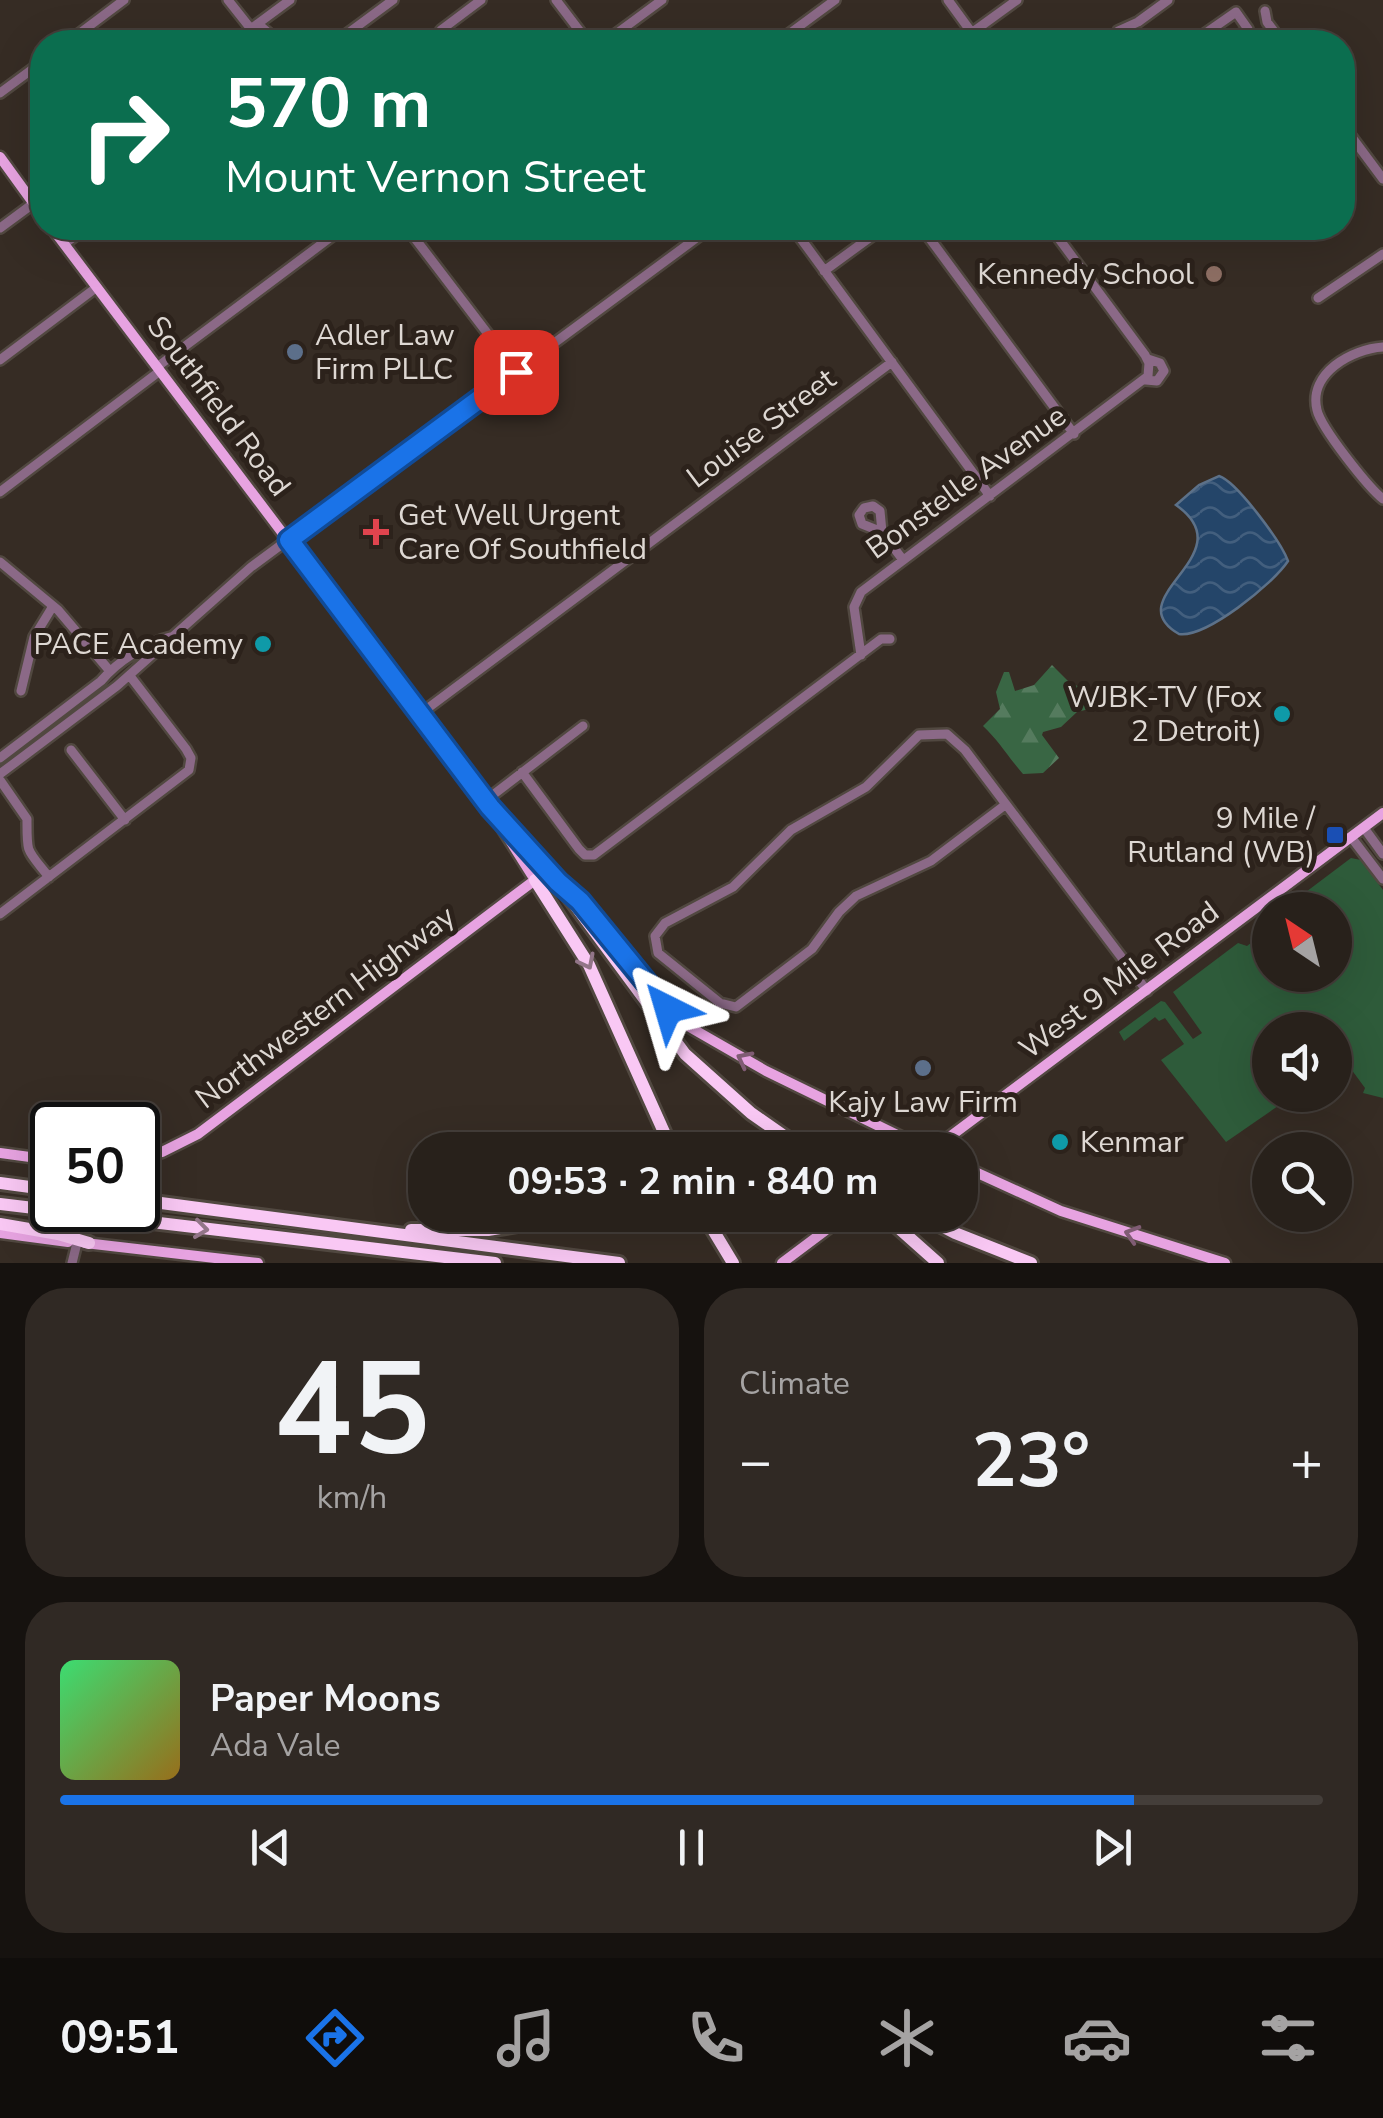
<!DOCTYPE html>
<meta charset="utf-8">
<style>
:root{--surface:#28211b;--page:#302924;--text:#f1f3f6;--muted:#a5a3a3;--line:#443e3a;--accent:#1a73e8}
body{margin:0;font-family:"Nunito Sans",sans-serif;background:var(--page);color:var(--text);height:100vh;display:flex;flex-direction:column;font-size:38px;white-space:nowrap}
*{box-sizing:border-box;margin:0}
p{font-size:32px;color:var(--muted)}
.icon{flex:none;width:55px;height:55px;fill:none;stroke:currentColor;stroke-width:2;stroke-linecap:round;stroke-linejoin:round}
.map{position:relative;height:1263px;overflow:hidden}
.drawer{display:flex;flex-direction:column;gap:25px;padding:25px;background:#16120f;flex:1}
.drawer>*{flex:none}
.guide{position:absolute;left:30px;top:30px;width:1325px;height:210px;border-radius:40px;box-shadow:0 10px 40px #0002,0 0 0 2px var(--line);background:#0b6e4f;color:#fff;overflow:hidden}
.needle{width:65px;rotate:325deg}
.buttons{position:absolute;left:1252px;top:892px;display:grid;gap:20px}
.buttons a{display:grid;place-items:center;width:100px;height:100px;border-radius:50%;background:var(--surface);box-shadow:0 10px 40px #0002,0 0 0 2px var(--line);font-size:50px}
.speed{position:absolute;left:30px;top:1102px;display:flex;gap:20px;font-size:50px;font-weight:700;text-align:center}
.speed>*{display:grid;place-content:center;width:130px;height:130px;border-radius:50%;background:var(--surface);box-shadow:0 10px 40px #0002,0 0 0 2px var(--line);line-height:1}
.speed .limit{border:5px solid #111;border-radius:15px;background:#fff;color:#111}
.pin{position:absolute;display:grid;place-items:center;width:85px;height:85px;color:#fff;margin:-42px;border-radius:20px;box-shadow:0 5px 15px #0006}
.me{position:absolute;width:110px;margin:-55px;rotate:320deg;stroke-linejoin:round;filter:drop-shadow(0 0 8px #0008)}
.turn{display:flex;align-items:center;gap:35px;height:210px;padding:0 30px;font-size:45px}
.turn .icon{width:130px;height:130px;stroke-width:2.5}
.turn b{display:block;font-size:70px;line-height:85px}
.big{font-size:75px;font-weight:700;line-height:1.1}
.drawer .tile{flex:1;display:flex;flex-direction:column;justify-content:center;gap:15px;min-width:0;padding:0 35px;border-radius:40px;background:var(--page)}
.drawer .dial{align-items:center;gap:0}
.dial b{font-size:130px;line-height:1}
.song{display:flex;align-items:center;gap:30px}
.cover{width:120px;height:120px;border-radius:15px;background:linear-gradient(135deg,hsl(140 70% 55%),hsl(40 70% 35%))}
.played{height:10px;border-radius:5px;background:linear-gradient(90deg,var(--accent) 85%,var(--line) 85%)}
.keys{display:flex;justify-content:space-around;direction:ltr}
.heat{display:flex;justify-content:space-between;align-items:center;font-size:55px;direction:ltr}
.drawer .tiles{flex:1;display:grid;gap:25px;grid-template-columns:1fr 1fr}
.tile:last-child{grid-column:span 2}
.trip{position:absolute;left:408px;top:1132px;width:570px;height:100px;border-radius:40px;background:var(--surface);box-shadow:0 10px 40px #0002,0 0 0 2px var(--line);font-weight:700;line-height:100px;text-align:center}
.menu{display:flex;height:160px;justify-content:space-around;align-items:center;background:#100d0b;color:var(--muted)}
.menu .icon{width:70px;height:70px}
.menu .selected{color:var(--accent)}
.menu b{font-size:45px;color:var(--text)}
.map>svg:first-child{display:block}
.green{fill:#2e5b3a}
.forest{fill:url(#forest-firs)}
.water{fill:url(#water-waves);stroke:#5c7189;stroke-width:2.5}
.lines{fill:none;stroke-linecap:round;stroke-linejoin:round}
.minor-casing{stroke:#514840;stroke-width:14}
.major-casing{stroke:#514840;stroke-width:15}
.highway-casing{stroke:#514840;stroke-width:18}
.minor{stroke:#8b6987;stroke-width:9}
.major{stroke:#e7a3e1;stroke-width:10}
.highway{stroke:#f9c8f4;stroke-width:12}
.oneway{stroke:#927588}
.oneway2{stroke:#805c74}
.route-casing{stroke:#114b97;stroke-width:25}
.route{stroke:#1a73e8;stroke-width:18}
.education-dot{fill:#8d6e63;stroke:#2c221b;stroke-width:4}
.service-dot{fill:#5c6f8a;stroke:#2c221b;stroke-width:4}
.health-dot{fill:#e0444e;stroke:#2c221b;stroke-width:4}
.culture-dot{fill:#0f9aa8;stroke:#2c221b;stroke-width:4}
.transit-dot{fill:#1a4fb4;stroke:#2c221b;stroke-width:4}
.labels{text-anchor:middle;stroke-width:10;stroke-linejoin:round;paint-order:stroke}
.poi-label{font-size:30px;fill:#ded8d3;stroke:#2c221b;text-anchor:end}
.street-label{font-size:30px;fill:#ded8d3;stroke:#2c221b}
</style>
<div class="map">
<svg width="1383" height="1263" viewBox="0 0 1383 1263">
<defs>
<pattern id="forest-firs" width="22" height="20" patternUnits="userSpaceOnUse" patternTransform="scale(2.5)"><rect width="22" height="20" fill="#396644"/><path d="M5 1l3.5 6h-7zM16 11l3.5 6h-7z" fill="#557b5e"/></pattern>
<pattern id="water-waves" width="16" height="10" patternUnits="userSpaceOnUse" patternTransform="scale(2.5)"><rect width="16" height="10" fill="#244569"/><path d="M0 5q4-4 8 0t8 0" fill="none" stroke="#435f7e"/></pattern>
</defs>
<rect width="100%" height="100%" fill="#362c24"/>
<!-- green -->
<path class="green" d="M1351,858L1361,860L1383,890V1098L1363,1093L1365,1088L1340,1054L1335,1065V1030H1270V1095H1294L1226,1142L1161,1060L1184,1044L1165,1018L1159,1021L1155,1017L1124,1041L1119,1032L1161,1001L1165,1002L1193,1039L1202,1033L1173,992L1238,943L1247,946L1256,939L1251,933L1270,919V975H1335V910H1282Z"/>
<!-- forest -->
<path class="forest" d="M1052,665L1068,681L1085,690L1099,692L1101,696L1097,707L1077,712L1061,727L1043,732L1042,735L1059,758L1043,773L1023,774C1009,758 999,741 983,726L1000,709L996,692L1004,672H1009L1015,691L1034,685Z"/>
<!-- water -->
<path class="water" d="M1219,476C1237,482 1281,542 1288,561C1273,584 1206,638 1179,634C1115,597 1247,555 1176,505L1199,485Z"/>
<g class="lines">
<defs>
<path id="minor" d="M228,0L251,29
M556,0L588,42
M948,0L972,33
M1265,11L1267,22L1282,42
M258,24L279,42
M441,30L481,0
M1118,31L1138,22L1168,0
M68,42L124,0
M233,42L290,0
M336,42L393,0
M605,42L662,0
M778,42L835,0
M959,42L1017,0
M1193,42L1236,12L1248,29L1230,42
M0,93L42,62
M1342,124L1383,179
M28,194L42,183
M0,228L34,203
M407,228L517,372
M793,228L990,496
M922,228L1074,434
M64,244L86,228
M824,271L883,228
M1318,298L1383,254
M1383,347C1352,349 1308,373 1317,410C1321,428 1368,487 1383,499
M0,360L97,287
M157,367L343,228
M1146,380L1157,381L1164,371L1160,363L1148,359
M0,492L160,371
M882,532L862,524L859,515L864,508L873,506L880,511L882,532L903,560
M0,562L58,610L109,670
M861,655L854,607L861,592L1148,376L1149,363L1145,355L1051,228
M21,691L34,637L53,606
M420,714L892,362
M71,750L125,820
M0,758L101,681C118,661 146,643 171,637
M522,772L579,849L585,855H594L881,639H890
M0,774L117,686L251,567L710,228
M0,780L27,819C27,855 26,848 49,877
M485,801L583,726
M1005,805L931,861L856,896L839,912L812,949L736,1007L720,1003L658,953L655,936L665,923L733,887L791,830L866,787L919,735L947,734L965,750L1147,991
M1364,828L1383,854
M1351,837L1383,879
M0,914L189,770L191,758L186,749L130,676
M72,1263L77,1243"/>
<path id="major" d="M0,157L42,215
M52,228L485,801L535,880L198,1134L162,1152L138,1159
M507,826L580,901L657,998L686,1025L766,1071L928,1150
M932,1150L1383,813
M0,1153L52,1160
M960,1165L1061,1211L1225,1263
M0,1233L68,1242
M85,1243L258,1263
M782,1263L846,1215"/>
<path id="highway" d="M535,880L589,965L672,1150
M558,882L685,1054L751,1113L804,1150
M0,1183L52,1190
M138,1200L619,1263
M0,1204L495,1263
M704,1215L733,1263
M884,1215L938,1263
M920,1215L955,1233L1031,1263
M0,1224L58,1234L89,1243
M411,1230H488L577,1215"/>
</defs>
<!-- minor casing -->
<use href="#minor" class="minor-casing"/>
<!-- major casing -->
<use href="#major" class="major-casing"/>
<!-- highway casing -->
<use href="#highway" class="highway-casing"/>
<!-- minor -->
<use href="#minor" class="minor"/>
<!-- major -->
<use href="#major" class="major"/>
<!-- highway -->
<use href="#highway" class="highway"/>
</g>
<!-- one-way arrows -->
<defs><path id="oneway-chevron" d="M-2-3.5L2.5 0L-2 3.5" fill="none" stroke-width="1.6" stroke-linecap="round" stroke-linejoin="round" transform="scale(2.5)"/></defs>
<g class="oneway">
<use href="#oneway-chevron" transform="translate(587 962) rotate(63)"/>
<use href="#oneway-chevron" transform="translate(201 1229) rotate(7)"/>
</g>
<g class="oneway2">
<use href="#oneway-chevron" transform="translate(744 1059) rotate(-153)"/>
<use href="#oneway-chevron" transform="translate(1132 1234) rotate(-163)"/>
</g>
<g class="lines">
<defs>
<path id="route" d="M516,372L289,540L490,807L558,882L580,901L668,1009"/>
</defs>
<!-- route casing -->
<use href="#route" class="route-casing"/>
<!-- route -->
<use href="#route" class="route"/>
</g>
<!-- markers -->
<circle class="education-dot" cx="1214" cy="274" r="10"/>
<g class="service-dot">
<circle cx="295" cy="352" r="10"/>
<circle cx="923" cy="1068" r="10"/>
</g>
<path class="health-dot" d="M371 517h10v10h10v10h-10v10h-10v-10h-10v-10h10z"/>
<g class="culture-dot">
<circle cx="263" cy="644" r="10"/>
<circle cx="1282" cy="714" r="10"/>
<circle cx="1060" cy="1142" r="10"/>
</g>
<rect class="transit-dot" x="1325" y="825" width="20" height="20" rx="5"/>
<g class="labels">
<!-- poi labels -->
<g class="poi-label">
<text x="1194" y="284">Kennedy School</text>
<text x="315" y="345" text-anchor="start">Adler Law<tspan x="315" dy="34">Firm PLLC</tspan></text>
<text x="398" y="525" text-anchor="start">Get Well Urgent<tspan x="398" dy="34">Care Of Southfield</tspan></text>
<text x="243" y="654">PACE Academy</text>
<text x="1262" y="707">WJBK-TV (Fox<tspan x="1262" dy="34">2 Detroit)</tspan></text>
<text x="1315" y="828">9 Mile /<tspan x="1315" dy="34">Rutland (WB)</tspan></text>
<text x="923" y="1112" text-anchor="middle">Kajy Law Firm</text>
<text x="1080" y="1152" text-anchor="start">Kenmar</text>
</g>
<!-- street labels -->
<g class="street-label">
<text transform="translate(219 406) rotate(53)" y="10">Southfield Road</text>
<text transform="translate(761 428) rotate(-37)" y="10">Louise Street</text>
<text transform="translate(966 482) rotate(-36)" y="10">Bonstelle Avenue</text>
<text transform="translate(1119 980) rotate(-37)" y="10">West 9 Mile Road</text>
<text transform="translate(325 1007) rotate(-37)" y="10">Northwestern Highway</text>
</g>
</g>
</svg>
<div class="buttons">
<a><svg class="needle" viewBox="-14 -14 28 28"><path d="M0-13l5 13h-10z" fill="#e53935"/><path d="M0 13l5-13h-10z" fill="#a5a3a3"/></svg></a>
<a><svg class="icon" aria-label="sound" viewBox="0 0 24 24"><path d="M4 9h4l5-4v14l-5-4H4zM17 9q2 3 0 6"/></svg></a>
<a><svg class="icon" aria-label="search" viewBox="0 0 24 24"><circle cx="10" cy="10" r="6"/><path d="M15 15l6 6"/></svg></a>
</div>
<div class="speed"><div class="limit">50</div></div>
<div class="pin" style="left:516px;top:372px;background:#d93025"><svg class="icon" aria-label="arrive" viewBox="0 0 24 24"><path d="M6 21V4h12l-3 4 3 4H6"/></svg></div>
<svg class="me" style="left:668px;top:1009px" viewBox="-20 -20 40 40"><path d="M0-17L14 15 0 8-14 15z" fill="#1a73e8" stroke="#fff" stroke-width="4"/></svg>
<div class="trip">09:53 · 2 min · 840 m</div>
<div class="guide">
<div class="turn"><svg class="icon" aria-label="right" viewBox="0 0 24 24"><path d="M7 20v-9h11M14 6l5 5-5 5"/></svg><div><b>570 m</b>Mount Vernon Street</div></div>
</div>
</div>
<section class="drawer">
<div class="tiles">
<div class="tile dial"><b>45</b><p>km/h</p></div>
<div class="tile"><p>Climate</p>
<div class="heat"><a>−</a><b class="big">23°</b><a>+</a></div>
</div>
<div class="tile">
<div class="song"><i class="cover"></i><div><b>Paper Moons</b><p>Ada Vale</p></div></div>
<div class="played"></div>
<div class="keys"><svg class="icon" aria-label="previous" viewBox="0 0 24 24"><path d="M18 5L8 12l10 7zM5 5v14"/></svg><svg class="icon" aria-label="pause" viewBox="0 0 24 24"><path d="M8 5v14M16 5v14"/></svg><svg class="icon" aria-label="next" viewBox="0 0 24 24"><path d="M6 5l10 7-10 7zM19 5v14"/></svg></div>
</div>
</div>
</section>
<nav class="menu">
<b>09:51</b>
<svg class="icon selected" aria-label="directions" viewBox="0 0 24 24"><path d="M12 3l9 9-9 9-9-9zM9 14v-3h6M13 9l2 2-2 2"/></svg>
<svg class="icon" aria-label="music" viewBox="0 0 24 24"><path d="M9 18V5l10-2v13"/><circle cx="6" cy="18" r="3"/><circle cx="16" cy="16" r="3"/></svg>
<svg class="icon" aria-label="phone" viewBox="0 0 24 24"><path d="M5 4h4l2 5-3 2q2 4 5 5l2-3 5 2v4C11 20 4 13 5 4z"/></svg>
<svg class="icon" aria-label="climate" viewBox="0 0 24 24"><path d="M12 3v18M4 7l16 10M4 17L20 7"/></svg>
<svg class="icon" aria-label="car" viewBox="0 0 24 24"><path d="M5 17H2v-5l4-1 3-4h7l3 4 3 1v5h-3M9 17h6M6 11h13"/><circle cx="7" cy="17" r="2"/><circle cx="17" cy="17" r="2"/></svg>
<svg class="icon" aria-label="filters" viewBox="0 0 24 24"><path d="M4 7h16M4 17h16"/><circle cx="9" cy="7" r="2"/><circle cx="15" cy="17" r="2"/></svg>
</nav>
